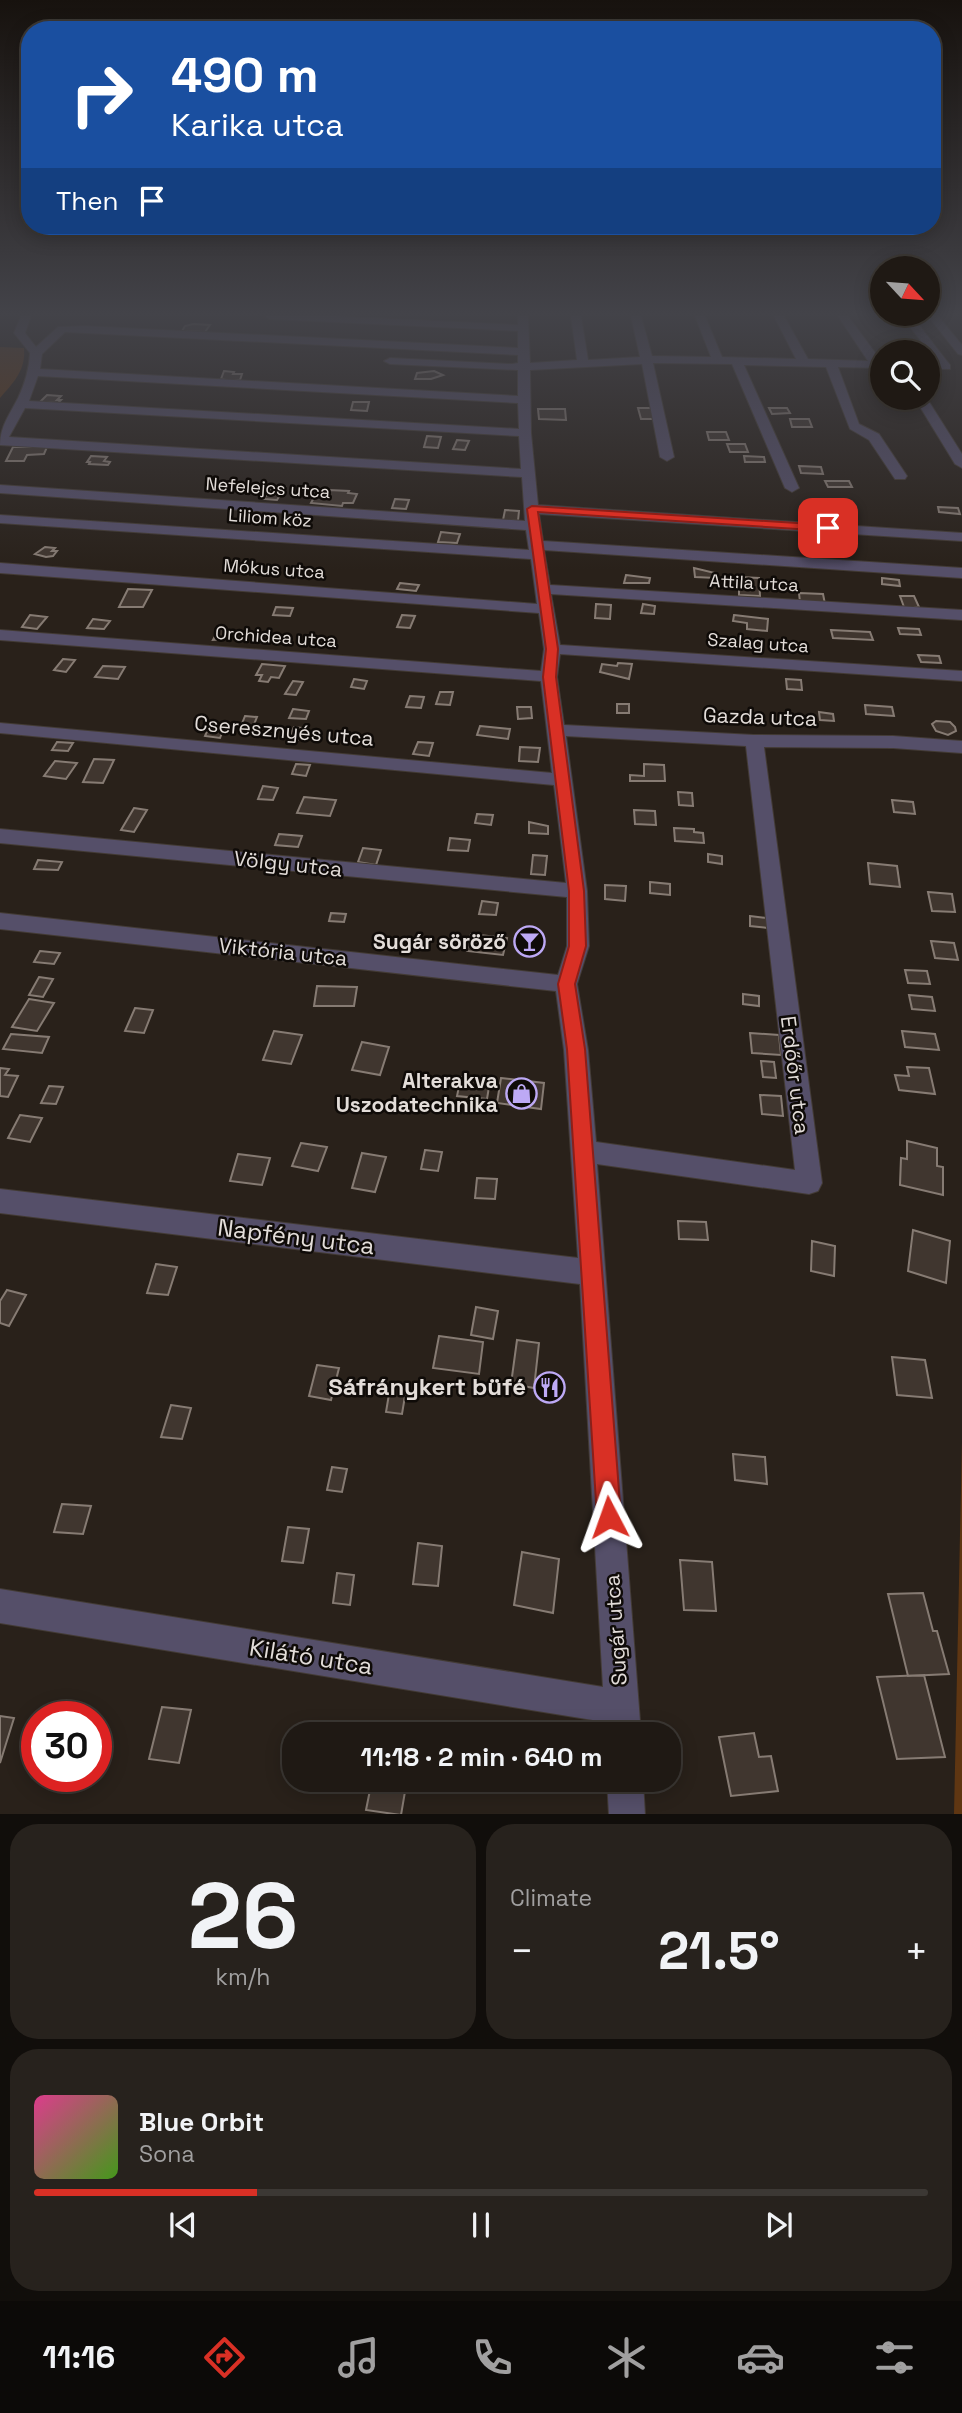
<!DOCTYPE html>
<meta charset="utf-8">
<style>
:root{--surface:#1f1914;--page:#27221d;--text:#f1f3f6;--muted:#a1a0a0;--line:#3c3834;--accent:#d93025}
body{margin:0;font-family:"Space Grotesk",sans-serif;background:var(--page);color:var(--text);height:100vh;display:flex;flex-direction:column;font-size:26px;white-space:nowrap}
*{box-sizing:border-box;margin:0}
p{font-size:23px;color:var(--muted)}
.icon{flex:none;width:38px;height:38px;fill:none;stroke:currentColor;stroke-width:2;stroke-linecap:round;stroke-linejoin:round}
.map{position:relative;height:1814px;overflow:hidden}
.panel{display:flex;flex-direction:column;gap:10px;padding:10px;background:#110e0b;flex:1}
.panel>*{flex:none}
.hud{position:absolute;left:21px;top:21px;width:920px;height:214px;border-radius:28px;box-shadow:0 4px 18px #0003,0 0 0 2px var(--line);background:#1a4fa0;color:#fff;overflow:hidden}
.needle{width:46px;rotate:116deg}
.tools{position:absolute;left:870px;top:256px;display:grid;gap:14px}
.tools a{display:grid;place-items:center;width:70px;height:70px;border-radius:50%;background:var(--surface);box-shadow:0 4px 18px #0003,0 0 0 2px var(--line);font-size:35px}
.speed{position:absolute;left:21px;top:1701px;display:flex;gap:14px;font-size:35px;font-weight:700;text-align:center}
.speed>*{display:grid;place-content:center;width:91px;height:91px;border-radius:50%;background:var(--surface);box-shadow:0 4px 18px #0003,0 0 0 2px var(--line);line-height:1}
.speed .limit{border:10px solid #d22;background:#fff;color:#111}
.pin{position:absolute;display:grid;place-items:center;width:60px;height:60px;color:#fff;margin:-30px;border-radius:14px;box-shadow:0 4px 10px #0006}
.me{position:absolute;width:77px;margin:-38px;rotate:356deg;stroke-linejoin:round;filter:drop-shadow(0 0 5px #0008)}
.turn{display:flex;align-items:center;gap:24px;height:147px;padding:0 35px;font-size:32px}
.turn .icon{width:91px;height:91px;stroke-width:2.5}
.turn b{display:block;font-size:49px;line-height:60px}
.then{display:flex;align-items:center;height:66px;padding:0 35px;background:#0003;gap:14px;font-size:26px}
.big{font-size:52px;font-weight:700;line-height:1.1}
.panel .tile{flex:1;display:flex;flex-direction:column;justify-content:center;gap:10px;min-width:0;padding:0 24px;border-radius:28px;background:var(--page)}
.panel .dial{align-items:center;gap:0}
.dial b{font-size:91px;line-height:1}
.song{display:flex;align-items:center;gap:21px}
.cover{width:84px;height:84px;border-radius:10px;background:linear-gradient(135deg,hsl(330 70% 55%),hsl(100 70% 35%))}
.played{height:7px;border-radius:4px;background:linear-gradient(90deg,var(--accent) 25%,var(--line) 25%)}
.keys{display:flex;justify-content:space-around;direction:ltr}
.heat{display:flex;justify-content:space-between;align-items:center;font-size:38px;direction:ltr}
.panel .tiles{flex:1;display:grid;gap:10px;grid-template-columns:1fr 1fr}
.tile:last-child{grid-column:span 2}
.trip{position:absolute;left:282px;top:1722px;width:399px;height:70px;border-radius:28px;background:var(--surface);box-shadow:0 4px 18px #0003,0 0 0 2px var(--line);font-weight:700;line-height:70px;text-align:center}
.dock{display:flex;height:112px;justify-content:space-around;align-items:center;background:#0c0a08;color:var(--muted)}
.dock .icon{width:49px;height:49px}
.dock .current{color:var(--accent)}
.dock b{font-size:32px;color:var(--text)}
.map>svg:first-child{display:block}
.green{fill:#5f3612}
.building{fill:#40362f;stroke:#867b73;stroke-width:2}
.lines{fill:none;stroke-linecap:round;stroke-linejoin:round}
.minor-casing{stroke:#433b35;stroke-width:2}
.minor{fill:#554f69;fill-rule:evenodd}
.route{fill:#d93025;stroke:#8d1f18;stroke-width:2}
.labels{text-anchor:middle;stroke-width:5;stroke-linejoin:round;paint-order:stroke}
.far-street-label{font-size:18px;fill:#e3ddd9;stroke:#0f0b08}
.street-label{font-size:21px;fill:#e3ddd9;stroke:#0f0b08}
.poi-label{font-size:21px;font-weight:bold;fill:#e3ddd9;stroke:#0f0b08;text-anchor:end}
.near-street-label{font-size:24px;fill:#e3ddd9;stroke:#0f0b08}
.near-poi-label{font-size:24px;font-weight:bold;fill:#e3ddd9;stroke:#0f0b08;text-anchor:end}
</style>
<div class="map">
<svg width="962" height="1815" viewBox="0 0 962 1815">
<rect width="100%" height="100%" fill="#29211a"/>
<!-- green -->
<path class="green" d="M0,347L24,348C26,370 14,382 0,398Z
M962,1441V1814L954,1815V1814Z"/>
<!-- building -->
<path class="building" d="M193,324L210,325L205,332L182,331L185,326Z
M224,371L234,372L233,374H242L240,380H226L221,379Z
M434,371L443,375L431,379H415L417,373Z
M47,395L61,396L57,400H61L58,403L40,402Z
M353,402H369L367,411L351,410Z
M638,408H651L654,419H641Z
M769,408H787L790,413L772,414Z
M538,409H565L566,420L539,419Z
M790,419H809L812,427H792Z
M707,432H726L729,440H709Z
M427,436L441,437L438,448L424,447Z
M457,440L469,441L465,450L453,449Z
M727,444H745L748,452H730Z
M13,447H47L44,454L27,455L24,461H6Z
M91,456L107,457L104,461L110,462L108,465L89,464L90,462H87Z
M744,456L764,457L765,462H745Z
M799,466L821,467L823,474L801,473Z
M825,481H849L852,487H828Z
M272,486L285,487L277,500L264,499Z
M329,490L349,491L348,493L357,494L353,503H343L342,506L311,503L316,494H327Z
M395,499L409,500L406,509L392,508Z
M938,507L958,508L960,514L939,512Z
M505,510L519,511L518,521L503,520Z
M839,511H851L854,521H842Z
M441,532L460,534L457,543L438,542Z
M819,546L838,547L840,556L822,555Z
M45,547L55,548L52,551H57L53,556L46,557L35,554Z
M694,568L715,573L716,578L695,577Z
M626,575L650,578L649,583H624Z
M739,577L759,578L760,596L739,595Z
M882,578L899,580L900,586L882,584Z
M400,583L419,585L416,591L397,589Z
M128,589L152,590L143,607H119Z
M799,593L823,594L825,604L800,602Z
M900,596H914L919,607H904Z
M596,604L611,605L610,619L595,618Z
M643,604L655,606L654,614L641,613Z
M276,607L293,608L290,616L273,615Z
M30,615L47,617L37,629L22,627Z
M402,615L415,616L410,628L397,627Z
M734,615L768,619L767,631L747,629V623L733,621Z
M93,619L110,621L104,629L87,628Z
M898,628L919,629L921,635L900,634Z
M219,629L230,630L228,639L213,640Z
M831,630L870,632L873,640L833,638Z
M918,655L939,656L941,663L921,662Z
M63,659L75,660L66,672L54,670Z
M618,663L632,664L629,679L600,672L602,664L617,666Z
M262,664L285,666L279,678L271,677L268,682L259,681L262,675H256Z
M103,666L125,667L118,679L95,677Z
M354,679L367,681L364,689L351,687Z
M786,679L801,680L802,690L787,689Z
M293,681L303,682L296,695L285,694Z
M440,692H453L450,705L436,704Z
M410,696L424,697L421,708L406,707Z
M617,704H629V713H617Z
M865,705L892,707L894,716L866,714Z
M517,707H531L532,718L518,719Z
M293,709L309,711L306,719L289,718Z
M819,712L833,714L834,721L820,720Z
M245,716L257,717L253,727L241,726Z
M936,721L950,722L955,727L956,731L948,735L936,731L932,724Z
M480,726L510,729L508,739L477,735Z
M209,727L224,728L220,738L205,736Z
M294,727L303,728L298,740L288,739Z
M57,742L73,743L68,751L52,750Z
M418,742L433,743L429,756L413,754Z
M520,747L540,748L538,762L519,761Z
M94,759L114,760L103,783L83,782Z
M55,761L77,763L66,779L44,776Z
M296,764L310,765L306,776L292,774Z
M644,764L664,765L665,781H630V775L644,776Z
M263,786L278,788L273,800L258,799Z
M678,792L692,793L693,806L679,805Z
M304,797L336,800L330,816L297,813Z
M892,800L913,802L915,814L894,812Z
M134,808L147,810L134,832L121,830Z
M634,810L655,811L656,825L635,824Z
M477,814L493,815L491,825L475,823Z
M529,822L548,826V834L529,833Z
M674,828L694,829V832L703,833L704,843L675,841Z
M279,834L302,836L298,847L275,845Z
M450,838L470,840L468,851L448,850Z
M363,848L381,850L376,865L358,862Z
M708,854L722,856V864L708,862Z
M533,855L547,856L545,875L531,874Z
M38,860L62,862L58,870L34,869Z
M868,863L897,866L900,887L870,884Z
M650,882L670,884V895L650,893Z
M605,885L626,886L625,901L605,899Z
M928,892L952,894L955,912L932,911Z
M482,901L498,903L496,915L479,914Z
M331,913L346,914L344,922L329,921Z
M750,916L767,918L768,928L750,926Z
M471,934L507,938L503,955L467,951Z
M931,941L954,943L958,960L935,958Z
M40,951L60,953L54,964L34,962Z
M905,970L927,971L930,984L908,983Z
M39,977L53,979L43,997L29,995Z
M317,986L357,987L354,1006H314Z
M743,994L759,996V1006L743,1004Z
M909,995L932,997L935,1011L912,1009Z
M29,999L54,1003L37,1031L12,1027Z
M135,1008L153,1010L144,1033L125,1031Z
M274,1031L302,1035L291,1064L263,1060Z
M902,1031L935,1034L939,1050L905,1047Z
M750,1033L779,1035L781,1055L752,1053Z
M11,1034L49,1037L42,1053L3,1049Z
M362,1042L389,1047L380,1075L352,1070Z
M761,1061L774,1062L776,1078L763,1077Z
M907,1067L929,1068L935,1094L899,1090L895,1075L909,1076Z
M0,1068L9,1069L5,1075L18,1076L8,1097L0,1096Z
M461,1077L490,1081L487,1099L457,1096Z
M501,1078L544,1083L541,1109L497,1103Z
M49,1086L63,1087L56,1104L41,1103Z
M760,1095L781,1096L783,1116L762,1114Z
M20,1115L42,1118L30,1142L8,1138Z
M907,1141L937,1148V1166L943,1167V1195L900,1185L901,1158L907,1159Z
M301,1143L327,1147L318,1171L292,1166Z
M425,1150L442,1152L438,1171L421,1169Z
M362,1153L386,1157L375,1192L352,1188Z
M238,1154L270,1158L262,1185L230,1181Z
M477,1178L497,1179L495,1199L475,1198Z
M678,1221L706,1222L708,1240L679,1239Z
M913,1230L950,1241L946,1283L908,1271Z
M812,1241L835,1246L834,1276L811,1271Z
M156,1264L177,1267L168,1295L147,1293Z
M7,1290L26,1295L9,1326L0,1323V1301Z
M476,1307L498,1311L493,1339L471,1335Z
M439,1336L483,1342L479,1374L433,1368Z
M517,1340L539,1343L534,1388L511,1384Z
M892,1357L925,1360L932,1398L897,1395Z
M317,1365L339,1368L331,1400L309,1396Z
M391,1382L407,1384L402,1414L386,1412Z
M171,1405L191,1408L182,1439L161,1437Z
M733,1454L765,1457L767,1484L735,1480Z
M332,1467L347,1469L342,1492L327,1490Z
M62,1504L91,1506L83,1534L54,1532Z
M288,1527L309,1529L303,1563L282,1561Z
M418,1543L442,1546L438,1586L413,1584Z
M522,1552L559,1559L553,1613L514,1605Z
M680,1560L712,1562L716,1611L684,1610Z
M337,1573L354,1575L350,1605L333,1603Z
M923,1593L933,1631H937L949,1674L908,1676L888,1594Z
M924,1675L945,1757L897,1759L877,1677Z
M162,1707L191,1710L179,1763L149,1759Z
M0,1716L14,1718L0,1763Z
M754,1733L759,1757L771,1756L778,1791L731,1796L719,1737Z
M372,1780H407L401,1815L366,1810Z"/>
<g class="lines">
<defs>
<path id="minor" d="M21,316H31L25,333L36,347L58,327L85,326L518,348V331L270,319L265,316H332L518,325V316H528L530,363L577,360L571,316H581L588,360L640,357L631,316H641L652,356L711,357L695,316H705L722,357L796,359L774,316H784L808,359L868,361L838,316H848L882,362V368L838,367L859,424L879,434L907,476L905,479H895L869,440L850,429L826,367L744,365L799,488L792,492L785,488L732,364L653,363L674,457L667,461L660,457L642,364L530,370L531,433L538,505L962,533V541L539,514L543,541L962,568V578L544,550L550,585L962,610V620L551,594L560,645L962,671V681L560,654L557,677L564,725L754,735L893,736L962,741V753L893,748L764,747L822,1183L818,1191L809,1194L597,1164L641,1734H605V1722L0,1623V1589L603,1687L580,1284L0,1213V1189L578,1258L564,1050L556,991L0,929V913L558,975L567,946V897L0,843V829L566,883L554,785L0,733V723L552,773L541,681L0,640V630L541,671L544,649L539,613L0,573V563L537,604L531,559L0,523V515L529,550L526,530L0,493V485L525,521L522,477L0,445C0,426 10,414 18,398C25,383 29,369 30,353L14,333ZM65,332L518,355V363L512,364L390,358L384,361L390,364L518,370V396L40,369L42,354ZM38,376L518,403L519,429L29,401ZM25,408L519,436L521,469L9,437ZM566,736L746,746L795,1170L596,1142L588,1050L577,984L589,946L587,891Z
M902,316H912L950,365V369H942Z
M928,316H938L962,345V355L958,354Z
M914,397H926L962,454V468L955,464Z
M607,1780H643L645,1815H609Z"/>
</defs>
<!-- minor casing -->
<use href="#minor" class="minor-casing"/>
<!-- minor -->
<use href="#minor" class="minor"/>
</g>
<!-- sky -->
<linearGradient id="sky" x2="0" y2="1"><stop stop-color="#17120e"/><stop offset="0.55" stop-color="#434349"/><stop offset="1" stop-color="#434349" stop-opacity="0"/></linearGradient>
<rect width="962" height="570" fill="url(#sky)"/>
<!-- route -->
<path class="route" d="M532,506L828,525L833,528L828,531L538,512L558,649L556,677L584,891L586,946L575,984L585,1049L621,1517L617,1526L609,1529L601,1526L597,1517L567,1049L558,984L569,946V891L543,677L546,649L527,509Z"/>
<!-- icons -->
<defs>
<symbol id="bar-ring" viewBox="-11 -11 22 22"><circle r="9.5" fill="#0f0b08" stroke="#bda9f5" stroke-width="1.5"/><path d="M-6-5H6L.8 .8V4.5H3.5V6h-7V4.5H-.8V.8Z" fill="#bda9f5"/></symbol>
<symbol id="shop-ring" viewBox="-11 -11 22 22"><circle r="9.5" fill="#0f0b08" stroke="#bda9f5" stroke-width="1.5"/><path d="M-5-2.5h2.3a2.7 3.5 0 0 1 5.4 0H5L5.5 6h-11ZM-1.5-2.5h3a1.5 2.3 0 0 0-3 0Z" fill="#bda9f5"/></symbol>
<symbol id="restaurant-ring" viewBox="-11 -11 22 22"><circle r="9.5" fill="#0f0b08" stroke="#bda9f5" stroke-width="1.5"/><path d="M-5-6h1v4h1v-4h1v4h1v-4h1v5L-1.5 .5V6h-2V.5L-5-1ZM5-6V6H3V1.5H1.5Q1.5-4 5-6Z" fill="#bda9f5"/></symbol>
</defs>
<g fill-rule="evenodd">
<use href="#bar-ring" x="512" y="924" width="35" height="35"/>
<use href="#shop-ring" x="504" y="1076" width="35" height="35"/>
<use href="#restaurant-ring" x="532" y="1370" width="35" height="35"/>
</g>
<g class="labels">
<!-- far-street labels -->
<g class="far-street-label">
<text transform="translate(268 488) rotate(4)" y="6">Nefelejcs utca</text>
<text transform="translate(270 518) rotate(4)" y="6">Liliom köz</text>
<text transform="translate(274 569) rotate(4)" y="6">Mókus utca</text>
<text transform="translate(754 583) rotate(3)" y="6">Attila utca</text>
<text transform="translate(276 637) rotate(4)" y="6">Orchidea utca</text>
<text transform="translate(758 643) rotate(4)" y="6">Szalag utca</text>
</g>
<!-- street labels -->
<g class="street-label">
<text transform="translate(760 717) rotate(2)" y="7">Gazda utca</text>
<text transform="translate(284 731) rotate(5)" y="7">Cseresznyés utca</text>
<text transform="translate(288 864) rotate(6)" y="7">Völgy utca</text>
<text transform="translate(283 952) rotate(6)" y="7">Viktória utca</text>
<text transform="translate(795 1075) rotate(83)" y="7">Erdőőr utca</text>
<text transform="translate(616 1630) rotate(-94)" y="7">Sugár utca</text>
</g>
<!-- poi labels -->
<g class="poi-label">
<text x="506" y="949">Sugár söröző</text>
<text x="498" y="1088">Alterakva<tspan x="498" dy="24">Uszodatechnika</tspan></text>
</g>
<!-- near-street labels -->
<g class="near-street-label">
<text transform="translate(296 1237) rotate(7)" y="8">Napfény utca</text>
<text transform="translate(311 1657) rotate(9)" y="8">Kilátó utca</text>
</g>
<!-- near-poi labels -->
<g class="near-poi-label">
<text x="526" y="1395">Sáfránykert büfé</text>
</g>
</g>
</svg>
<div class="tools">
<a><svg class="needle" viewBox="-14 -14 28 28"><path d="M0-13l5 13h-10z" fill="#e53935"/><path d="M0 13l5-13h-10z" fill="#a1a0a0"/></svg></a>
<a><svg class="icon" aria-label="search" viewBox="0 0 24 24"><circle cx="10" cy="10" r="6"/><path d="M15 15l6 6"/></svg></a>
</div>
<div class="speed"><div class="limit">30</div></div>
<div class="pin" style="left:828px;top:528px;background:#d93025"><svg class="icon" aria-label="arrive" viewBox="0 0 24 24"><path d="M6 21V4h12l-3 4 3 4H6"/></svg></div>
<svg class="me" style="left:609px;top:1517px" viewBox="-20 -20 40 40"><path d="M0-17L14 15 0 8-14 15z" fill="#d93025" stroke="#fff" stroke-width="4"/></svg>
<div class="trip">11:18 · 2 min · 640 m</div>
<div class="hud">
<div class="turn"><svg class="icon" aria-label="right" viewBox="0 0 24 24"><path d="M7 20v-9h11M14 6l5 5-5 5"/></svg><div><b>490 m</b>Karika utca</div></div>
<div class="then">Then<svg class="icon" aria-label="arrive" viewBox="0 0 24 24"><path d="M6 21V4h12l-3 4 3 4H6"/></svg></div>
</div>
</div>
<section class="panel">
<div class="tiles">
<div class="tile dial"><b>26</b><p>km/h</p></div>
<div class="tile"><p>Climate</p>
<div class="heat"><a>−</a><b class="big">21.5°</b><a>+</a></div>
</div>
<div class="tile">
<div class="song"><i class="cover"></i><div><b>Blue Orbit</b><p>Sona</p></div></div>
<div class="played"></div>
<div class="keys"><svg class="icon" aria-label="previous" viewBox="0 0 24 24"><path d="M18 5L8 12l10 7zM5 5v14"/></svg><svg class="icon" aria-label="pause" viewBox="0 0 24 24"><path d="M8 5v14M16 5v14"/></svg><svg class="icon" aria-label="next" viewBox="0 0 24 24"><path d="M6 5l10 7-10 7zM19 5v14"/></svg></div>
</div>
</div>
</section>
<nav class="dock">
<b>11:16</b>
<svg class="icon current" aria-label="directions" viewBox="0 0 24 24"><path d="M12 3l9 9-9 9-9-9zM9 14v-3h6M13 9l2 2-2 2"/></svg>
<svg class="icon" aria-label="music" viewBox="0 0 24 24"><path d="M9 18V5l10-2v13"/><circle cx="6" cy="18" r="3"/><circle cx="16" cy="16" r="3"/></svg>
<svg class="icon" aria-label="phone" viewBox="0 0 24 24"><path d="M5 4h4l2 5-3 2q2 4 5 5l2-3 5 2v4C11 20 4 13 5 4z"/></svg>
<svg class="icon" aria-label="climate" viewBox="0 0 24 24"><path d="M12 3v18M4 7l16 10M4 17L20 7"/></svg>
<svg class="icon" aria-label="car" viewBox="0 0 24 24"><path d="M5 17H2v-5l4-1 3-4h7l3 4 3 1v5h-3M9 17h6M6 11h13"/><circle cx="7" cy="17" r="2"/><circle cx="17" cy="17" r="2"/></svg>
<svg class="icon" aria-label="filters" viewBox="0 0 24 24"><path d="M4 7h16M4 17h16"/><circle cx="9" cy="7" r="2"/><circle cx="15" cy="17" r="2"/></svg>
</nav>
